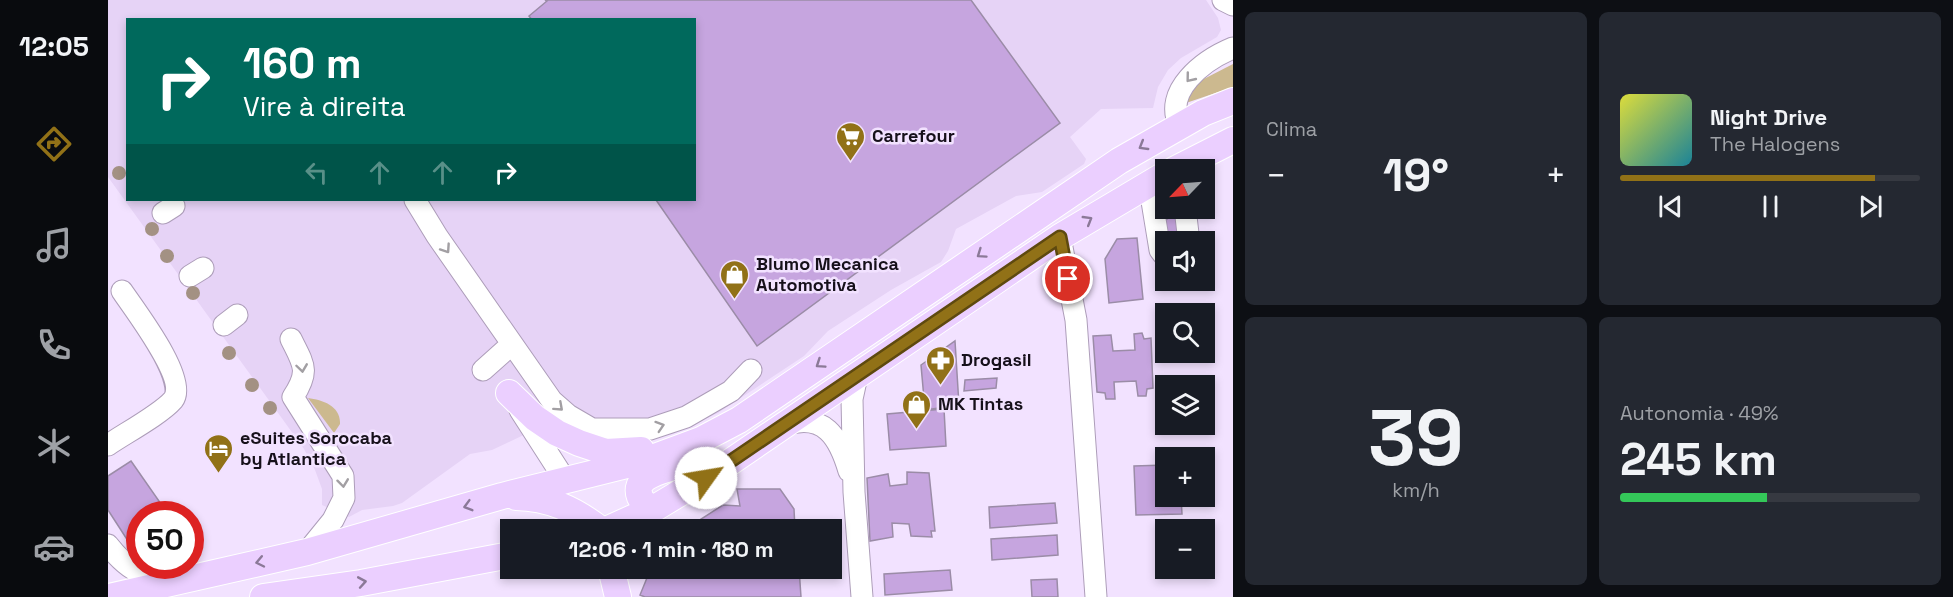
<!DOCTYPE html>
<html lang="pt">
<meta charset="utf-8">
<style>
:root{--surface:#171b24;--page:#242831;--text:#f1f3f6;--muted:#9ea1a6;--line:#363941;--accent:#917117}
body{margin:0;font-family:"Space Grotesk",sans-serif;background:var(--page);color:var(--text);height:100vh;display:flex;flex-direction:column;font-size:22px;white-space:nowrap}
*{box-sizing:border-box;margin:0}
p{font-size:20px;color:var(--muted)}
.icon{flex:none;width:33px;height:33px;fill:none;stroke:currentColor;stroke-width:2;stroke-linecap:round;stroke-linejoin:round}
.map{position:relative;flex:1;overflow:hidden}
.details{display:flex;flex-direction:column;gap:12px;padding:12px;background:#0d0f14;width:720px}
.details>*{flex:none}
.banner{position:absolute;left:18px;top:18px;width:570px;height:183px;border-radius:0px;box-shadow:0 3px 9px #0003;background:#00695c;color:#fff;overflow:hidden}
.needle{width:39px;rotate:245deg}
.tools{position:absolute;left:1047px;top:159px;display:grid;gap:12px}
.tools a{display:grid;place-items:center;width:60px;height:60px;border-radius:0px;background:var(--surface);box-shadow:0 3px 9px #0003;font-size:30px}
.speed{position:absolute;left:18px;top:501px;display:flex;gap:12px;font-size:30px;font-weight:700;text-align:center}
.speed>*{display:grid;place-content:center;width:78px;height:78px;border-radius:50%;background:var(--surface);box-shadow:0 3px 9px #0003;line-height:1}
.speed .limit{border:9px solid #d22;background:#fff;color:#111}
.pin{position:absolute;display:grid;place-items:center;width:51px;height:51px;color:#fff;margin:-26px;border:3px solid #fff;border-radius:50%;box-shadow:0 2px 6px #0007}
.me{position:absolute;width:66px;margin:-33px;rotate:58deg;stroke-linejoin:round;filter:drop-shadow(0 0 4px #0008)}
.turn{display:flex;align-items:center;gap:21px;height:126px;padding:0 18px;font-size:27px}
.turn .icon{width:78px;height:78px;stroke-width:2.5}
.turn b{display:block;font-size:42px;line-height:51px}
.lanes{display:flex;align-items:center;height:57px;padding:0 18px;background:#0003;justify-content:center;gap:30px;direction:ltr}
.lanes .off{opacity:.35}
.big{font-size:45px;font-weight:600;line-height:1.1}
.details .card{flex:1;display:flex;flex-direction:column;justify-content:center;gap:9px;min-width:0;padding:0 21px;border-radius:9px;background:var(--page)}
.details .dial{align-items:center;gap:0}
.dial b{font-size:78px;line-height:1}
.song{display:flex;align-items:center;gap:18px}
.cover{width:72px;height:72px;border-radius:9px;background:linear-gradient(135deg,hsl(60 70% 55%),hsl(190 70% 35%))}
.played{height:6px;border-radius:3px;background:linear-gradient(90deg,var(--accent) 85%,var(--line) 85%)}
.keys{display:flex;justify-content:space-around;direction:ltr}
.heat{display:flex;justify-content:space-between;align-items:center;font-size:33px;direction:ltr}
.charge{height:9px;border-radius:4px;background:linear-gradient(90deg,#34c759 49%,var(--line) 0)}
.details .tiles{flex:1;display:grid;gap:12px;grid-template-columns:repeat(2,1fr)}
.trip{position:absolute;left:392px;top:519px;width:342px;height:60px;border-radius:0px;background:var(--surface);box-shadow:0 3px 9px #0003;font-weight:600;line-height:60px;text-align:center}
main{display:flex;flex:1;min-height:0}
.tab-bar{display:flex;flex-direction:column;width:108px;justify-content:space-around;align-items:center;background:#090b0e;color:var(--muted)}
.tab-bar .icon{width:42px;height:42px}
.tab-bar .current{color:var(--accent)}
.tab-bar b{font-size:27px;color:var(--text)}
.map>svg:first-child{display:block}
.built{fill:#e6d3f6;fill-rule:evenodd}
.green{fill:#ccb98f}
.building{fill:#c6a5df;stroke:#9b8ca7;stroke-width:1.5}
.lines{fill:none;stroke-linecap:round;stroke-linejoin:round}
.minor-casing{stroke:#ad9db9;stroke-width:23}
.major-casing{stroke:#fff;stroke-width:28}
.minor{stroke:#fff;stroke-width:21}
.major{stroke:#ebcfff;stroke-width:26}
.tree{fill:#a39183}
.oneway{stroke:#a29fa3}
.oneway2{stroke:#8b7998}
.route-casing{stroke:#5e490f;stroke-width:15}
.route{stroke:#917117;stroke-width:10}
.labels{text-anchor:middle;stroke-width:5;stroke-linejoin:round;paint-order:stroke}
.poi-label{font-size:18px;font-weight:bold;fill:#16101a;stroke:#f2e2ff;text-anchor:start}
</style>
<main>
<nav class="tab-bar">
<b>12:05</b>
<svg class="icon current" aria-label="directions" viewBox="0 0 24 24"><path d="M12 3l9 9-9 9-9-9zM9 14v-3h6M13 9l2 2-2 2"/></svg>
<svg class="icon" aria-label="music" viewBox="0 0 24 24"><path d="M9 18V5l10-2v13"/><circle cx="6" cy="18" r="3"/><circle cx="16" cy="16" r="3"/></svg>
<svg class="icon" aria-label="phone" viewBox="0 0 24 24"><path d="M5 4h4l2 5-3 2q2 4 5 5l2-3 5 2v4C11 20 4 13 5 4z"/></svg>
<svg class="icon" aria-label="climate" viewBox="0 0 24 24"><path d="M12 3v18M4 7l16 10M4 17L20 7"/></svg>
<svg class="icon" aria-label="car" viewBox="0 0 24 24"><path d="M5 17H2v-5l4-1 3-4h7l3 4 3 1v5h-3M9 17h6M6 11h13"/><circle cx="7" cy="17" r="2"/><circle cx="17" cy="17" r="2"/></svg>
</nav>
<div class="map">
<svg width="1125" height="597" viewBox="0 0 1125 597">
<rect width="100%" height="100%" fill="#f2e2ff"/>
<!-- built -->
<path class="built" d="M0,0H1098L1110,18L1113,30L1109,37L1073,58L1060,70L1050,87L1045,108L993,109L962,137L978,159L976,164L934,192L908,196L848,229L840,251L833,262L783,290L720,331L696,356L610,413L565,434L524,443L447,420L384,450L362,454L294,503L285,506L254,510L241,517L214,505V489L207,470L196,449L0,177ZM20,20H586V200H20Z"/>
<!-- green -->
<path class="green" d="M1125,64V87L1078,103L1088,83Z
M200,398C215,400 233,406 232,424L226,433Z"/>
<!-- building -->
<path class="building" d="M437,0H863L952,123L649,346L548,200H586V20H424L421,16L439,1Z
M1073,212L1076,242H1058L1051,219H1059L1058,213Z
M1029,238L1035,299L1001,303L997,259L1009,239Z
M1034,333L1036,339L1043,338L1045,388L1039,389L1038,396H1030L1028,381L1006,382L1007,399H998L997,393L989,392L985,336L1003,335L1005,351L1027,350L1026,334Z
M847,341L851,405L817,410L813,365Z
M889,378L888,388L856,391L857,380Z
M836,409L838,446L782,450L779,414Z
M23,461L60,514H32V540L20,541L0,510V476Z
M1058,465V496H1073L1074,514L1028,515L1026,466Z
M799,472L821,473L827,531H823L824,537L803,536L801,524L784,523L785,537L762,541L759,478L780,474L782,486L799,484Z
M629,489H672L686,509L687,530H576L615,505L632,506Z
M947,503L949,523L882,528L881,507Z
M949,535L950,555L884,560L883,539Z
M540,568H691L693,597H537L532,595L541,573Z
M842,570L844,590L777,595L776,574Z
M949,579L950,597H924L923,580Z"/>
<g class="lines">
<defs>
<path id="minor" d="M1115,0L1125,5
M1072,126C1054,91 1096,60 1125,48
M1041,183L1052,250L1055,254H1058
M307,200L329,236L444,401L460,415L484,429H542L578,417L623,391L643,370
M1077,208L1081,242
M55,213L66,206
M952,237L968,320L988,597
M82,276L95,268
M116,325L129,315
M183,339C196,365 202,371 185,397L235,476L236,498L225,520L199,552
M375,370L404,344
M749,376L744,399L746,492L754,597
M412,410L457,480
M677,425C716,412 731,437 741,471
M0,445C16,434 53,414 65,400C81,380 26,309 14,291
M0,545C18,568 31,575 60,582"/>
<path id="major" d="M1066,170L1125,140
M401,393L427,418L449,433L471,443L498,452L533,450
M408,497C442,498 466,509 493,530
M547,508C540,506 535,504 532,497C524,476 554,471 568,466
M498,530L547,508L615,467L952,237L1058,174
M503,568L510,597
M1,597L199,552L394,496L539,460L593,440L631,420L1011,161L1095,113L1125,101
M155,597L253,583L402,555"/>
</defs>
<!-- minor casing -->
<use href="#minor" class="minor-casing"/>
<!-- major casing -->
<use href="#major" class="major-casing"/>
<!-- minor -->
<use href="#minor" class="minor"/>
<!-- major -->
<use href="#major" class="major"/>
</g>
<!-- trees -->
<g class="tree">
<circle cx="11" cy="173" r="7"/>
<circle cx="44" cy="229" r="7"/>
<circle cx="59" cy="256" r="7"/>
<circle cx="85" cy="293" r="7"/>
<circle cx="121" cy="353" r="7"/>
<circle cx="144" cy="385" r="7"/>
<circle cx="162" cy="408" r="7"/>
</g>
<!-- one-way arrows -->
<defs><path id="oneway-chevron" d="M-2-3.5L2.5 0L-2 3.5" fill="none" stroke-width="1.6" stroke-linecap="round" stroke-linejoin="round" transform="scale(1.5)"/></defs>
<g class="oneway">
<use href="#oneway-chevron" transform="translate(1082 78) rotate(129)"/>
<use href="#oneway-chevron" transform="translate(338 249) rotate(56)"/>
<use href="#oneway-chevron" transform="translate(194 368) rotate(82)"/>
<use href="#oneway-chevron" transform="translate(451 407) rotate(42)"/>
<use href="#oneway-chevron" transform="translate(552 426) rotate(-18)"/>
<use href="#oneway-chevron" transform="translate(235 483) rotate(83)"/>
</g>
<g class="oneway2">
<use href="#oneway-chevron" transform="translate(1035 146) rotate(149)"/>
<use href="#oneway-chevron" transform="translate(980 220) rotate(-31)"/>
<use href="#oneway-chevron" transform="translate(873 254) rotate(145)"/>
<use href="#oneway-chevron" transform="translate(712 364) rotate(146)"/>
<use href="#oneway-chevron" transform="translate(360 506) rotate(164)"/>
<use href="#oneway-chevron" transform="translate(152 562) rotate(168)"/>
<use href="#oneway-chevron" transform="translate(254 582) rotate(-10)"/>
</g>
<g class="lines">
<defs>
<path id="route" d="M598,478L952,237L960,279"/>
</defs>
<!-- route casing -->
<use href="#route" class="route-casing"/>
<!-- route -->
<use href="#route" class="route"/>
</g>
<!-- icons -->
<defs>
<symbol id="supermarket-pin" viewBox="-11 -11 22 30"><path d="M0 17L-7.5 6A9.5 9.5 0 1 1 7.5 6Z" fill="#917117" stroke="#f2e2ff"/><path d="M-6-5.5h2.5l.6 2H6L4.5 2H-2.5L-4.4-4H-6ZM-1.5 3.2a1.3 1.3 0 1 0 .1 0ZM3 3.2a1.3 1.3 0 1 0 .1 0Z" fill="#fff"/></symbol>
<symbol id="shop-pin" viewBox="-11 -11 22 30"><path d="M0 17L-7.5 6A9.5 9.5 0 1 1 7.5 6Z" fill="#917117" stroke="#f2e2ff"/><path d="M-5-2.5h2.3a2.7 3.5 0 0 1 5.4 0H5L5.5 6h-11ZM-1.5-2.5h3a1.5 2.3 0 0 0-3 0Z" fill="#fff"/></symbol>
<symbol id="pharmacy-pin" viewBox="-11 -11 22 30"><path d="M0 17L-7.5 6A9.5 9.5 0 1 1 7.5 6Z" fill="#917117" stroke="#f2e2ff"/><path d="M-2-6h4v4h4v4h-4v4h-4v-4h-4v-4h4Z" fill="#fff"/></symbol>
<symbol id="hotel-pin" viewBox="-11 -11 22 30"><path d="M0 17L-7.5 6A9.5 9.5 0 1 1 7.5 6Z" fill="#917117" stroke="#f2e2ff"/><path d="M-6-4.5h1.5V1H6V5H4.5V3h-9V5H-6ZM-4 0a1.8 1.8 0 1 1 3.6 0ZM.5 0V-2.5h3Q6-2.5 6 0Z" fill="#fff"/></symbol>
</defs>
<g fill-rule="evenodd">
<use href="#supermarket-pin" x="726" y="120" width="33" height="45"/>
<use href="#shop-pin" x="610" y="258" width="33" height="45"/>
<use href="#pharmacy-pin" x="816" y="344" width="33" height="45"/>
<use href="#shop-pin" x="792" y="388" width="33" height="45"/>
<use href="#hotel-pin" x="94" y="432" width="33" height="45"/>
</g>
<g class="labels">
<!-- poi labels -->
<g class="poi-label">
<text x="764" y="142">Carrefour</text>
<text x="648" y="270">Blumo Mecanica<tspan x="648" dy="21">Automotiva</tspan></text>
<text x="853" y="366">Drogasil</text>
<text x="830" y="410">MK Tintas</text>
<text x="132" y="444">eSuites Sorocaba<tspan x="132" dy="21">by Atlantica</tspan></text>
</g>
</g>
</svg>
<div class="tools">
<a><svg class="needle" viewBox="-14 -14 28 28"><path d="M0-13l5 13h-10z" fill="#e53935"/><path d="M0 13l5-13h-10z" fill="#9ea1a6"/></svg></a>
<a><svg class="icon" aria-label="sound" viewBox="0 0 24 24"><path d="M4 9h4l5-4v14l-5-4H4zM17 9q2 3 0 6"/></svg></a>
<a><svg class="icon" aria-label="search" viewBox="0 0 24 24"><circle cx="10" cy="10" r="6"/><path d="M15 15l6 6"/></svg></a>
<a><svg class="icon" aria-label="layers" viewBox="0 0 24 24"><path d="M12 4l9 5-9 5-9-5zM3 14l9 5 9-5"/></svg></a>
<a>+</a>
<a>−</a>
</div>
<div class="speed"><div class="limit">50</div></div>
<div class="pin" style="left:960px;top:279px;background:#d93025"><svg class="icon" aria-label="arrive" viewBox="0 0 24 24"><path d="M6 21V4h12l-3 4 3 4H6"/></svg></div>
<svg class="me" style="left:598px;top:478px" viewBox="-20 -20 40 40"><circle r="19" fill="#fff"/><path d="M0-13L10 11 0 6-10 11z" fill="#917117"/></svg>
<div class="trip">12:06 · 1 min · 180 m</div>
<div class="banner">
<div class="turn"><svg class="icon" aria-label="right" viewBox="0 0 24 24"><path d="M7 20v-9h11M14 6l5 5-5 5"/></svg><div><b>160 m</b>Vire à direita</div></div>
<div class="lanes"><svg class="icon off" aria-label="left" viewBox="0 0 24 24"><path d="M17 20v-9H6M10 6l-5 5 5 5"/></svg><svg class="icon off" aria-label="ahead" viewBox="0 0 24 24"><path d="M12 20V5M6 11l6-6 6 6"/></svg><svg class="icon off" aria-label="ahead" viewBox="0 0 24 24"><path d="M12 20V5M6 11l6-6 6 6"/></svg><svg class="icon" aria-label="right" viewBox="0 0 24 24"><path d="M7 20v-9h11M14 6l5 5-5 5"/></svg></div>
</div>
</div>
<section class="details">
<div class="tiles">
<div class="card"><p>Clima</p>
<div class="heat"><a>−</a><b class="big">19°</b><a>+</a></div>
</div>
<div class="card">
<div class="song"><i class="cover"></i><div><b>Night Drive</b><p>The Halogens</p></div></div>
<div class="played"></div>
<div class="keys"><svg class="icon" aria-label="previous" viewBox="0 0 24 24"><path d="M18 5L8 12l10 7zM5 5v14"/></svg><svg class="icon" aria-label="pause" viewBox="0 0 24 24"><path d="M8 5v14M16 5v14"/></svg><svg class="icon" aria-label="next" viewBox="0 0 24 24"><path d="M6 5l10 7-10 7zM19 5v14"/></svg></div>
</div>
<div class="card dial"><b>39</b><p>km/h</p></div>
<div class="card"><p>Autonomia · 49%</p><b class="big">245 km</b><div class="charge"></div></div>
</div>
</section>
</main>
